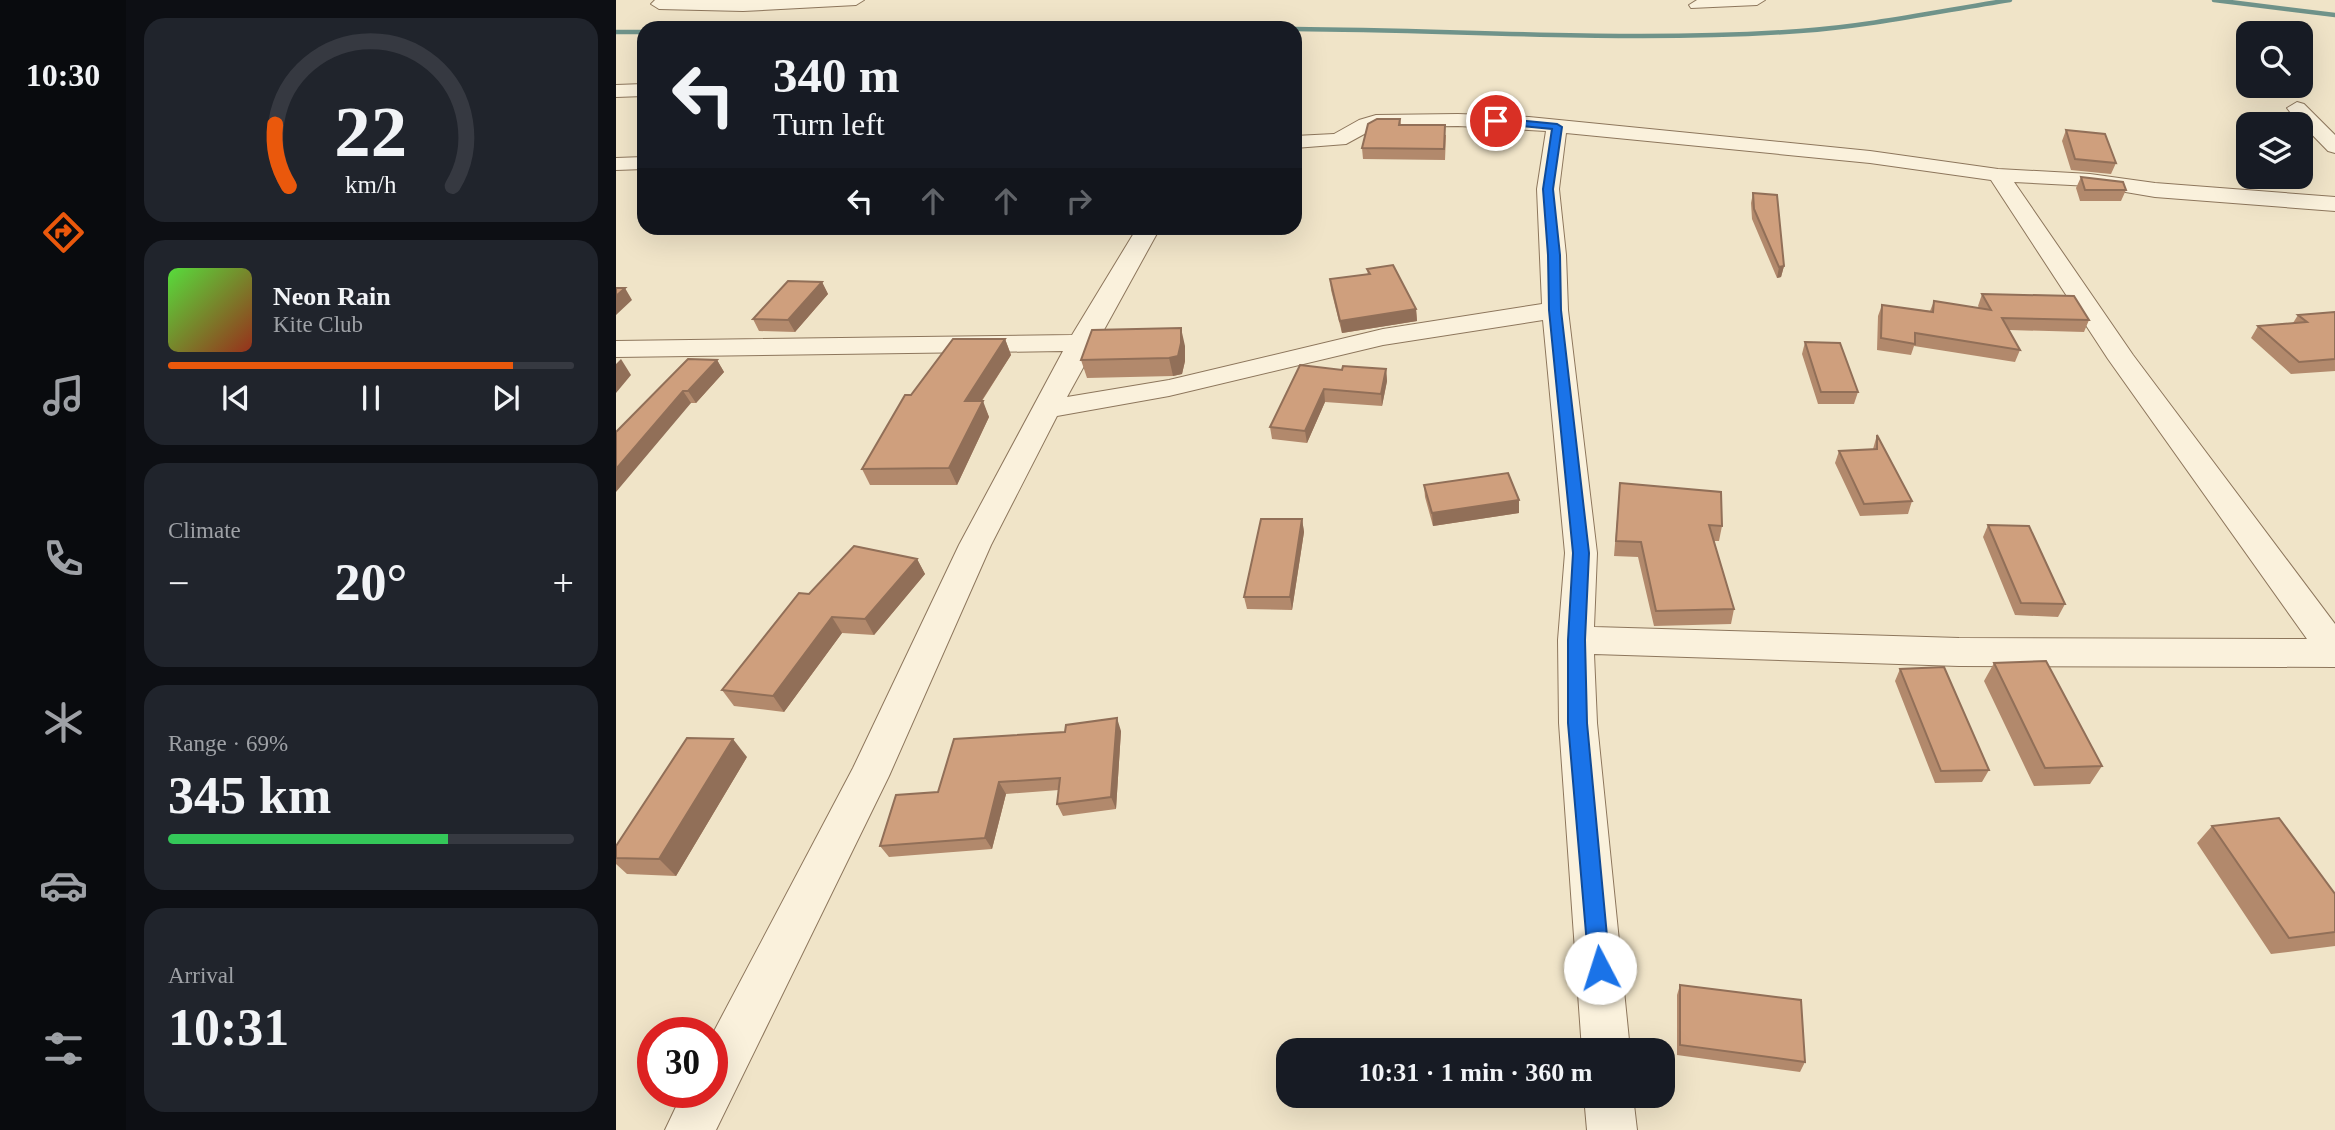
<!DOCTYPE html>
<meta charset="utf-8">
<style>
:root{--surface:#171b24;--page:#20242c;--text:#f1f3f6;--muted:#9ea1a6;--line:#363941;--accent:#ea580c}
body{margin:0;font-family:"Times New Roman",serif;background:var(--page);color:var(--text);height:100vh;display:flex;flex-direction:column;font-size:26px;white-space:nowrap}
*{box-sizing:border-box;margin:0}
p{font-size:23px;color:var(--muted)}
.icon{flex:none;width:38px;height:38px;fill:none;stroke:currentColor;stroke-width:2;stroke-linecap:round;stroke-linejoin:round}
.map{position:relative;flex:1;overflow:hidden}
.details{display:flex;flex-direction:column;gap:18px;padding:18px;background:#0d0f14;width:490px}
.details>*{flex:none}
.guide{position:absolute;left:21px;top:21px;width:665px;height:214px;border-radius:21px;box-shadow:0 7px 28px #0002;background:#171b24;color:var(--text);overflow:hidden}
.fabs{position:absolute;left:1620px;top:21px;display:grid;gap:14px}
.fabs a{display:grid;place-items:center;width:77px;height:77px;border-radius:14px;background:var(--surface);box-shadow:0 7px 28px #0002;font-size:35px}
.speed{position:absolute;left:21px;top:1017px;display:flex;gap:14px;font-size:35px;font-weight:700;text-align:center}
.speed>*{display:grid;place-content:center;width:91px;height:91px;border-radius:50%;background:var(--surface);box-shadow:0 7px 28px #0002;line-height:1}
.speed .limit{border:10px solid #d22;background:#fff;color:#111}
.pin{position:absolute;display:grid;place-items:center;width:60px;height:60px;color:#fff;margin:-30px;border:4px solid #fff;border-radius:50%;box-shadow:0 2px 7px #0007}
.me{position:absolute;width:77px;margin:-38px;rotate:355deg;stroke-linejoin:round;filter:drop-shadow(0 0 5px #0008)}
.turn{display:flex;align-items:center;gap:24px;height:147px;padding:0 21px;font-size:32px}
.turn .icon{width:91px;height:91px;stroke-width:2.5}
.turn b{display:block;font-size:49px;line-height:60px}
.lanes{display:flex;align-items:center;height:66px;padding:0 21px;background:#0003;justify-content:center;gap:35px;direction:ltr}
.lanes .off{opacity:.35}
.big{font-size:52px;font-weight:800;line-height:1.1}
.details .card{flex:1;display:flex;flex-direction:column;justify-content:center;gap:10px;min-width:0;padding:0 24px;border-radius:21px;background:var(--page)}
.details .dial{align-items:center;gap:0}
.dial svg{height:182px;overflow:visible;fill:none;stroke:var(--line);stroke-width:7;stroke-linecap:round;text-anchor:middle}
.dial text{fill:var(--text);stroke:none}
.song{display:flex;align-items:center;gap:21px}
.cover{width:84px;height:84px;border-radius:10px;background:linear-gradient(135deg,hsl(110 70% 55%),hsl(10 70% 35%))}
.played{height:7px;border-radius:4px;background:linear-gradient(90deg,var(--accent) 85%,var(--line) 85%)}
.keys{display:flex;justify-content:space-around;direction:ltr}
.heat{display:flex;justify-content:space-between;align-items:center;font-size:38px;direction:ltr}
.charge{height:10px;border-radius:5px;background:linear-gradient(90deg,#34c759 69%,var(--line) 0)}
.trip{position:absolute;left:660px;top:1038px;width:399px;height:70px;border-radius:21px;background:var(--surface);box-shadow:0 7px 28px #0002;font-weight:800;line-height:70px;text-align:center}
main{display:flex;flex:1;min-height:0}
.tabs{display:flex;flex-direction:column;width:126px;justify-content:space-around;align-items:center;background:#090b0e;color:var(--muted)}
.tabs .icon{width:49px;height:49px}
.tabs .current{color:var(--accent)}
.tabs b{font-size:32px;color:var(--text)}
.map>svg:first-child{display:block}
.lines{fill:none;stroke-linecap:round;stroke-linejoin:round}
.stream{stroke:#6f938a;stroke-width:4.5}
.minor-casing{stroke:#8d765c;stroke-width:2}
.minor{fill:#faf1dc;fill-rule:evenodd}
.wall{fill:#b2896c}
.shaded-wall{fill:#916f58}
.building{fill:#cf9f7d;stroke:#916f58;stroke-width:2}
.route{fill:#1a73e8;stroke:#114b97;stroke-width:2}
</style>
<main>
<nav class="tabs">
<b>10:30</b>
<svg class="icon current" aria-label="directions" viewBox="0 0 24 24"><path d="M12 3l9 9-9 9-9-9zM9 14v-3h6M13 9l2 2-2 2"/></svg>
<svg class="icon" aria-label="music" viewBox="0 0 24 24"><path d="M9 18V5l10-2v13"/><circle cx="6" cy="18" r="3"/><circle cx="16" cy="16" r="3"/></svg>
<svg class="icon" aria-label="phone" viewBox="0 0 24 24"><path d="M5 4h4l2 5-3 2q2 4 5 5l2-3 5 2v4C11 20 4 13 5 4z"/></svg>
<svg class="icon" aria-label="climate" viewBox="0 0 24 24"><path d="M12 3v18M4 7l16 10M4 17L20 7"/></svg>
<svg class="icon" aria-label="car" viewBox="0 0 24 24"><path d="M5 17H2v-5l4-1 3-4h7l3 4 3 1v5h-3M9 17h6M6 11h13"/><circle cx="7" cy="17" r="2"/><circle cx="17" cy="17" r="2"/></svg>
<svg class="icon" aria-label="filters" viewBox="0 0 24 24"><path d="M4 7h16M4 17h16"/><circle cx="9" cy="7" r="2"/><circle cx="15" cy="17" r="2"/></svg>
</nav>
<section class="details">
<div class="card dial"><svg viewBox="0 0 100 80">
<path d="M14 69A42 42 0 1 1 86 69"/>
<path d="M14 69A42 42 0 0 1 8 42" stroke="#ea580c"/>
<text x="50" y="56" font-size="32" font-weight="700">22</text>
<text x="50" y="72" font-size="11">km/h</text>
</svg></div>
<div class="card">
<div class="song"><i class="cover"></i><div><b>Neon Rain</b><p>Kite Club</p></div></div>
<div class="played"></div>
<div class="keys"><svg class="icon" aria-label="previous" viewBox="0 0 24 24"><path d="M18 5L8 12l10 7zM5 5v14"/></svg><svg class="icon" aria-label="pause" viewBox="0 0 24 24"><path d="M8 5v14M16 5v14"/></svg><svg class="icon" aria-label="next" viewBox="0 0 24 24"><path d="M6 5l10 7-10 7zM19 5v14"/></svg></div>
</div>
<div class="card"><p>Climate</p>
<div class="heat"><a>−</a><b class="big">20°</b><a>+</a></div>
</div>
<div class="card"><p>Range · 69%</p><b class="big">345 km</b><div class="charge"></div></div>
<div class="card"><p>Arrival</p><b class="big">10:31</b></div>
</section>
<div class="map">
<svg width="1719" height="1130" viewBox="0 0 1719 1130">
<rect width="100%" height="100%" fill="#f0e4c8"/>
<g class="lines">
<!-- stream -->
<path class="stream" d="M1598,0L1719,15
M679,29C847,30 1016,43 1184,31C1254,26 1324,11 1394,0
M0,32H28"/>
<defs>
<path id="minor" d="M39,0H248L240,5L127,11L43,9L35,4Z
M1081,0H1149L1141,5L1075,8L1073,5Z
M28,84V96L0,97V85Z
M1681,102L1688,104L1719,135V153L1712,151L1674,112L1671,108Z
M842,114L913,117L1254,151L1382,169L1474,174L1539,183L1719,197V211L1539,197L1474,186L1398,182L1517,355L1719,624V667L1343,666L978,654L981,723L1014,1050H966L943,723L942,640L949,553L927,320L767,345L553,396L441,416L375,545L273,776L100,1130H49L67,1092H96V1035L237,768L343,545L447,351L0,357V341L456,335L521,228H544L451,397L553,380L767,329L926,304L921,189L930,131L842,126L761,127L730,144L679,148V136L718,134L743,120L760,115ZM950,133L1254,163L1375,180L1492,359L1691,639L1343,638L978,627L981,553L952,310L950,255L943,189Z
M28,157V169L0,170V158Z
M968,1096H1017L1021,1130H971Z"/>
</defs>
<!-- minor casing -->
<use href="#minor" class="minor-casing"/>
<!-- minor -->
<use href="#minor" class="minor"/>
</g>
<!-- wall -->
<path class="wall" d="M784,119L785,125L830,135L829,160L747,159L746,148Z
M1450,130L1500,163L1495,174L1455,170L1446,141Z
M1465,177L1510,190L1505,201H1464L1460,188Z
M1137,193L1168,266L1165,277L1161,278L1136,219L1135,203Z
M751,269L800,309L801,321L726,333L715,290L714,279L752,275Z
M206,282L212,294L179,332L143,331L137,319Z
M1366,294L1473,320L1468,332L1393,330L1404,350L1399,362L1298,346L1295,355L1261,350L1262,316L1266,305L1314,311L1318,301L1363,308L1362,306Z
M1719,312V371L1675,374L1635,338L1642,326L1677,323L1682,315Z
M389,339L395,355L366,401L373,417L341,485H254L246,469L295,395Z
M1189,342L1242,392L1238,404H1202L1186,354Z
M569,346V361L566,374L557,376L471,378L465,360Z
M101,360L108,372L80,403H75L0,432Z
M770,369L771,381L766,406L709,402L691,443L656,439L654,427L726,370Z
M1261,435L1296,501L1292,514L1244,516L1219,463L1223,451L1257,449Z
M1004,483L1106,526L1103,541H1098L1118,609L1115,624L1038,626L1022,557L998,556Z
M808,485L903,513L817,526L809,497Z
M686,519L688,532L676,610L631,609L628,597Z
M1372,525L1449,604L1442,617L1399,615L1367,537Z
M301,559L309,574L258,635L226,633L168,712L118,706L106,690L193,594Z
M1378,663L1486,766L1474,784L1418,786L1368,681Z
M1284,669L1373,770L1366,782L1319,783L1279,681Z
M505,731L500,809L447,816L441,804L443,790L390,794L376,849L273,857L264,846L322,792Z
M131,757L60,876L11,874L0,864V846Z
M1596,826L1719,894V946L1655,954L1581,843Z
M1064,985L1189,1062L1184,1072L1061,1055V995Z"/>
<!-- shaded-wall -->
<path class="shaded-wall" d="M1168,266L1165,277L1161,278L1163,267Z
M206,282L212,294L179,332L172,320Z
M9,288L16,300L0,315V296Z
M800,309L801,321L726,333L724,321Z
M565,328L569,346V361L566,374L557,376L553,358Z
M389,339L395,355L355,417L349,401Z
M5,359L15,375L0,393V364Z
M101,360L108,372L80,403L72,391Z
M770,369L771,381L766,406L765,394Z
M708,389L709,402L691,443L689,431Z
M67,391L75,403L0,492V469Z
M367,401L373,417L341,485L333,468Z
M903,500V513L817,526L816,513Z
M686,519L688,532L676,610L674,597Z
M301,559L309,574L258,635L249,619Z
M216,617L226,633L168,712L157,696Z
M501,718L505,731L500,809L495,797Z
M117,739L131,757L60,876L43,859Z
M383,782L390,794L376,849L369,838Z"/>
<!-- building -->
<path class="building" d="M761,119H784L783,125H829L828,149L746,148L752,124Z
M1450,130L1489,134L1500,163L1459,159Z
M1465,177L1507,182L1510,190H1469Z
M1137,193L1161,195L1168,266L1163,267L1138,209Z
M777,265L800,309L724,321L714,279L754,274L751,269Z
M172,281L206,282L172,320L137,319Z
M0,288H9L0,296Z
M1366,294L1458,296L1473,320L1386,318L1404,350L1299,333V344L1265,338L1266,305L1317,312L1318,301L1375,310Z
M1719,312V359L1683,362L1642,326L1691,322L1682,315Z
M565,328V343L562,356L553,358L465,360L476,330Z
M337,339H389L349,401H367L333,468L246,469L289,395H295Z
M1189,342L1224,343L1242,392H1205Z
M72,359L101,360L72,391H67L0,469V432Z
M684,365L726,370L727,366L770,369L765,394L708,389L689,431L654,427Z
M1261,435L1296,501L1248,504L1223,451L1261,449Z
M892,473L903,500L816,513L808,485Z
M1004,483L1105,492L1106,526L1093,525L1118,609L1040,611L1025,542L1000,541Z
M645,519H686L674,597H628Z
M1372,525L1413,526L1449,604L1405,603Z
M238,546L301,559L249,619L216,617L157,696L106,690L183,593L193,594Z
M1430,661L1486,766L1429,768L1378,663Z
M1328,667L1373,770L1325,771L1284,669Z
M501,718L495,797L441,804L444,778L383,782L369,838L264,846L280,795L322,792L338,739L449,732L450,725Z
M71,738L117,739L43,859L0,858V846Z
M1663,818L1719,894V932L1673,938L1596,826Z
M1064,985L1185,1000L1189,1062L1064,1045Z"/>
<!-- route -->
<path class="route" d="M880,118L941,124L946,127L937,189L944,255L945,310L973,553L969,640L971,723L994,968L991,976L984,979L976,976L973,968L952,723V640L957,553L933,310L932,255L927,189L936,129L877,123V119Z"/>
</svg>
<div class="fabs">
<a><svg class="icon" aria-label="search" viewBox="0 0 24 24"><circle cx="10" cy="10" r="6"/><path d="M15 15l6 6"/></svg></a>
<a><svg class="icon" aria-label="layers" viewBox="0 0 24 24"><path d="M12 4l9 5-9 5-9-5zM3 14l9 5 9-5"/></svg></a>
</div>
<div class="speed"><div class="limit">30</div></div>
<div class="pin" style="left:880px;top:121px;background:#d93025"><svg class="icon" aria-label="arrive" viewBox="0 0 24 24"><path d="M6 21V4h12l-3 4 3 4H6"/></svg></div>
<svg class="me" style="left:984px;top:968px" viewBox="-20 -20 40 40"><circle r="19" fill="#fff"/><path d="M0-13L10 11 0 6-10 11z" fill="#1a73e8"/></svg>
<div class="trip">10:31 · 1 min · 360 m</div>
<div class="guide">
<div class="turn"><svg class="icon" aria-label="left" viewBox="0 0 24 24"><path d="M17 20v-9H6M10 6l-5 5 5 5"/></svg><div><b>340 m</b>Turn left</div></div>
<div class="lanes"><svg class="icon" aria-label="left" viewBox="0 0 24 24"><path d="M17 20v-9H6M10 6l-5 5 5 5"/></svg><svg class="icon off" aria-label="ahead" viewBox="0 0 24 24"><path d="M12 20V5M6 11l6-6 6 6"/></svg><svg class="icon off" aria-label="ahead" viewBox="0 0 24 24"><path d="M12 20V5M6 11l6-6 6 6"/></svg><svg class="icon off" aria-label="right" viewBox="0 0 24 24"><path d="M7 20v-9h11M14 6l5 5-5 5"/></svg></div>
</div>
</div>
</main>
